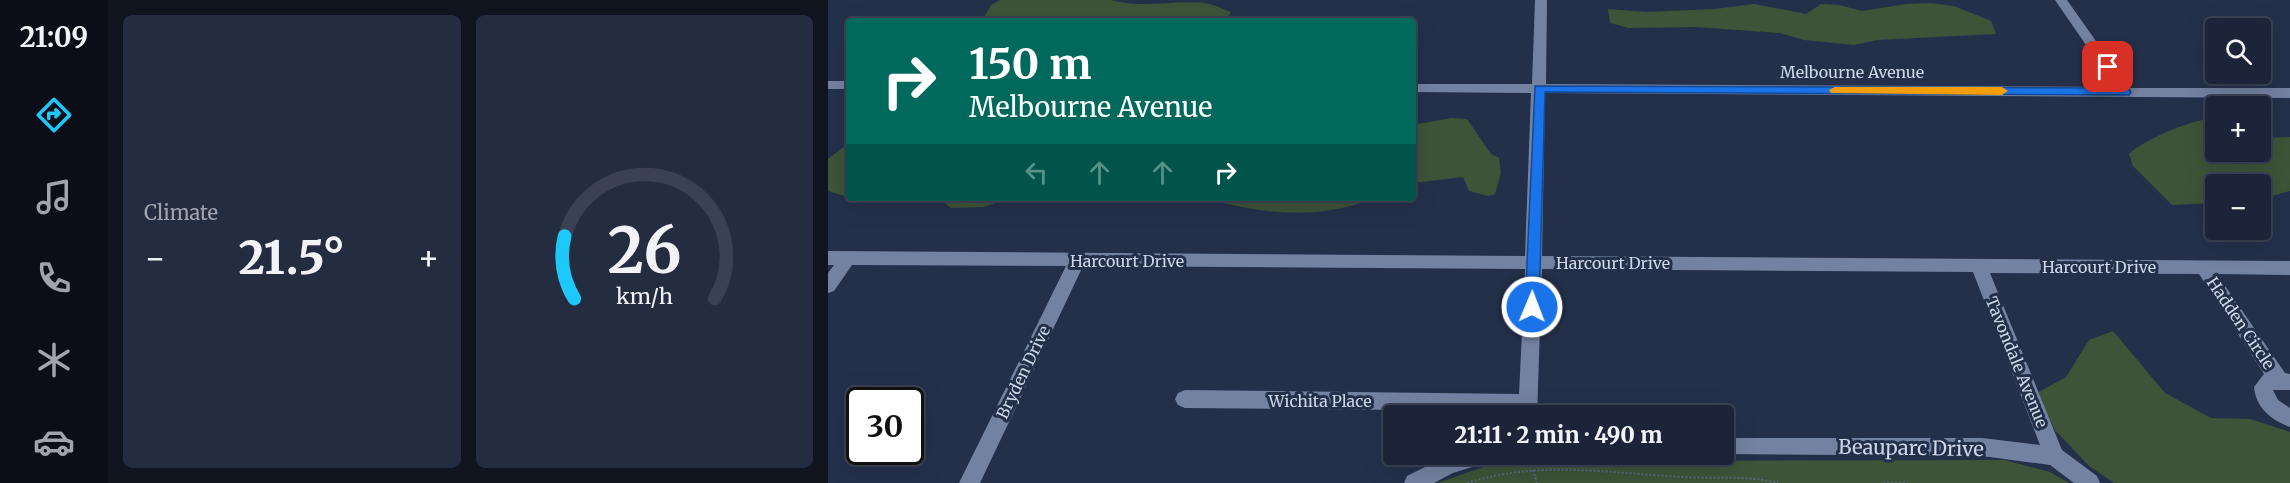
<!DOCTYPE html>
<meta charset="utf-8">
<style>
:root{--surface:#1b2438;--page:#242c40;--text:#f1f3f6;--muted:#a0a4ae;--line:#394153;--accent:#1dc9fc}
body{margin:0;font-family:Merriweather,serif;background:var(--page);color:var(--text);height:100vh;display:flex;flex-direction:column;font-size:22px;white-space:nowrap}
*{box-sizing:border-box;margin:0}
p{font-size:20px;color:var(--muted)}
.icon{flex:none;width:33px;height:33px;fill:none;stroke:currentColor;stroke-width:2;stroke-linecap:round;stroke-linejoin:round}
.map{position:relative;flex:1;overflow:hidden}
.drawer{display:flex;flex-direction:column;gap:15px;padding:15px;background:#0f141f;width:720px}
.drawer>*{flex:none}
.top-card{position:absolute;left:18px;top:18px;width:570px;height:183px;border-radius:6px;box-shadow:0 6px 24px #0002,0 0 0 2px var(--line);background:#00695c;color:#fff;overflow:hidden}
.buttons{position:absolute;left:1377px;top:18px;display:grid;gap:12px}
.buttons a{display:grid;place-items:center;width:66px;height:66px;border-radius:6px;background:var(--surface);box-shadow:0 6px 24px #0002,0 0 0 2px var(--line);font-size:30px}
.speed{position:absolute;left:18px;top:387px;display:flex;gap:12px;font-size:30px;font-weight:700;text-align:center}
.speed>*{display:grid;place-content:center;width:78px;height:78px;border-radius:50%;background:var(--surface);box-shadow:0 6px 24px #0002,0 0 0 2px var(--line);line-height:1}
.speed .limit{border:3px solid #111;border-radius:9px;background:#fff;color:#111}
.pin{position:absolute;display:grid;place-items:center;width:51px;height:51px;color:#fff;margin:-26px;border-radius:12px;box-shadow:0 3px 9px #0006}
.me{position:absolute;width:66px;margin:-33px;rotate:1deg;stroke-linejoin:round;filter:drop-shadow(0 0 4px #0008)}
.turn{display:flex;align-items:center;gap:21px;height:126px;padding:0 24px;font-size:27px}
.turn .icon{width:78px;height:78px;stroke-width:2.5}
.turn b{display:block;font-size:42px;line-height:51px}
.lanes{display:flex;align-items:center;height:57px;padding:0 24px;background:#0003;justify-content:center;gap:30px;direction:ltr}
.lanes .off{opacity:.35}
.big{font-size:45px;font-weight:800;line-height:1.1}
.drawer .widget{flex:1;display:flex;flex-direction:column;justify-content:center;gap:9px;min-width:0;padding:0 21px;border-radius:9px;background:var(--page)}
.drawer .dial{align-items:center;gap:0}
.dial svg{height:156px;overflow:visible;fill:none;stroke:var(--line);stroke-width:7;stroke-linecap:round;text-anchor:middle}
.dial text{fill:var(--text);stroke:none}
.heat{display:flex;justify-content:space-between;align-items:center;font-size:33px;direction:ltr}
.drawer .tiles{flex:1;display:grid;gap:15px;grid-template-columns:repeat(2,1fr)}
.trip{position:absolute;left:555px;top:405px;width:351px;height:60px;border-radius:6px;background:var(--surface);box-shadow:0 6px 24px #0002,0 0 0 2px var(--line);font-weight:800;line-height:60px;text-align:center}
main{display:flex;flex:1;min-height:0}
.tab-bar{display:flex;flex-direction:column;width:108px;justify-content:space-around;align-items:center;background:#0b0e16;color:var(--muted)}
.tab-bar .icon{width:42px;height:42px}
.tab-bar .active{color:var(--accent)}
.tab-bar b{font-size:27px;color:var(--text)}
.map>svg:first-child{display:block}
.green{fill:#3e5338}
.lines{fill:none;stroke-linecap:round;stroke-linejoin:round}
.path{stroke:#5b667d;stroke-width:2;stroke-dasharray:2 2;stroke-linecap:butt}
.minor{fill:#7482a1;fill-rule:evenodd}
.route{fill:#1a73e8;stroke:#114b97;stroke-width:1.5}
.slow{fill:#f59e0b}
.labels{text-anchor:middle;stroke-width:6;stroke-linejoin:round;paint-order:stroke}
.street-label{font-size:16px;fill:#ced6e7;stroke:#24304a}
.near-street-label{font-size:20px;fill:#ced6e7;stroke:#24304a}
</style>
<main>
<nav class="tab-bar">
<b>21:09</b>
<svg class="icon active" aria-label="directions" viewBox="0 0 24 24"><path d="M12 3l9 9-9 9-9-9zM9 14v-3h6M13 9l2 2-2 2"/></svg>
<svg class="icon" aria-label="music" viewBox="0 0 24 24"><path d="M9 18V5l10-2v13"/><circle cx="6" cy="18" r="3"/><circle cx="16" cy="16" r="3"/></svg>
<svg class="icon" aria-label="phone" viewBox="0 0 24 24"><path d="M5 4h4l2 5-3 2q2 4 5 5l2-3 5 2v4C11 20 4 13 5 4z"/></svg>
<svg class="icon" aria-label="climate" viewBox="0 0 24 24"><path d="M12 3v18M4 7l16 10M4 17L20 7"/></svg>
<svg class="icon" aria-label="car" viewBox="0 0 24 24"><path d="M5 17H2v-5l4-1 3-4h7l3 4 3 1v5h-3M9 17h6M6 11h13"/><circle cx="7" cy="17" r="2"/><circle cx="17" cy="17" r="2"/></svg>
</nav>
<section class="drawer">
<div class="tiles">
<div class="widget"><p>Climate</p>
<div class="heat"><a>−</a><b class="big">21.5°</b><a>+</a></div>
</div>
<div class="widget dial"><svg viewBox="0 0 100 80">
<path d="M14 69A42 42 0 1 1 86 69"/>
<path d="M14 69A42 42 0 0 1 9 37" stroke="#1dc9fc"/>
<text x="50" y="56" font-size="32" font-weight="700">26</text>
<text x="50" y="72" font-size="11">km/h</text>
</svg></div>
</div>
</section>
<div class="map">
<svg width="1462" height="483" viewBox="0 0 1462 483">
<rect width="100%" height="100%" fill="#24304a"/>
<!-- green -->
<path class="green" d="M172,0H283C315,9 345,0 377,3C385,4 395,9 403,12L398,21H158L156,17L163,5Z
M1103,3L1126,6L1163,21L1168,34L1049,40L1026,45L976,40L952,33L867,27L801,28L782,23L780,9L819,12L887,9L926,4L978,14L993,4L1011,5L1034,11L1078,4Z
M623,118L639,119L663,154L671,158L673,173L667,194L660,196L641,191L635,177L585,183V125Z
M1381,119L1387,123L1388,152H1432L1433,138L1462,137V191L1433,199L1432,184H1388L1387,203L1344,205L1305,166L1301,154C1316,140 1360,121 1381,119Z
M21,143V197L0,191V159Z
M94,198H183L155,207L123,208L110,198Z
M378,198H545C492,221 432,214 378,198Z
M1285,331L1337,393L1383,418L1422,419L1462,432V483H1286L1261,466L1227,430L1209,393L1238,377L1261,340Z
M1176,460L1222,472L1241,483H609L673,461Z"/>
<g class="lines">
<!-- path -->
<path class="path" d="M705,470L709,483
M639,483C711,460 780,473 854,477C886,479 918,475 950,483
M1055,483H1077"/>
<!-- minor -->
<path class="minor" d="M707,0H719L718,84L1287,87L1227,0H1239L1301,88H1462V98L717,93L714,256L1462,261V275L1389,274L1457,373L1462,374V390H1445L1450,400L1462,408V427C1443,420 1428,408 1426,387L1436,374L1371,274L1162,273L1234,450L1269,476L1272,483H1246L1222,465L1154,456L891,454H896V438H1154L1212,445L1145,272L714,269L709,416H689L690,411L357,408L350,405L347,399L350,393L357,390L691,394L697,269L255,266L152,483H131L238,266L24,265L6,291L0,293V273L6,265H0V251L697,256L703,93L585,92V84H704Z
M0,81H21V89H0Z
M666,454L663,461L625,473L606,483H576L579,476L623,454Z"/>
</g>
<!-- route -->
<path class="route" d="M1276,64H1284L1303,92L1301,95L717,92L711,307L704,313L697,307L707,86L1289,88L1274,67Z"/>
<!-- slow -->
<path class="slow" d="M1007,87H1174L1180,91L1174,95L1003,93L1001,90Z"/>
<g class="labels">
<!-- street labels -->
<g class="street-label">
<text x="1024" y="78">Melbourne Avenue</text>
<text x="299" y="267">Harcourt Drive</text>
<text x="785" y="269">Harcourt Drive</text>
<text x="1271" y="273">Harcourt Drive</text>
<text transform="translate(1413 323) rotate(56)" y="6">Hadden Circle</text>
<text transform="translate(1189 362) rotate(68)" y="6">Tavondale Avenue</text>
<text transform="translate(195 372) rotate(-64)" y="6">Bryden Drive</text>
<text x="492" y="407">Wichita Place</text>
</g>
<!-- near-street labels -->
<g class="near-street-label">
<text transform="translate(1083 448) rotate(1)" y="7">Beauparc Drive</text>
</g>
</g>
</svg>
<div class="buttons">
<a><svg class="icon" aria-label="search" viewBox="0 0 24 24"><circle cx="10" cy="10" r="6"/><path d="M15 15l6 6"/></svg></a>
<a>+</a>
<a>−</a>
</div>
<div class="speed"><div class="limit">30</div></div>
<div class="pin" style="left:1280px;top:67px;background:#d93025"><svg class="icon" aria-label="arrive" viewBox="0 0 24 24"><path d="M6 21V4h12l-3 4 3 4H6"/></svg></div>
<svg class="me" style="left:704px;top:307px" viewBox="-20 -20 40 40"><circle r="17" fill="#1a73e8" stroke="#fff" stroke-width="3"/><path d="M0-11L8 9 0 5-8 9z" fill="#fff"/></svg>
<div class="trip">21:11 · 2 min · 490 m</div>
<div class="top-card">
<div class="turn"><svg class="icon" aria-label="right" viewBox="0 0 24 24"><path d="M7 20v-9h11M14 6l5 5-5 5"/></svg><div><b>150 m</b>Melbourne Avenue</div></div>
<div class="lanes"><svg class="icon off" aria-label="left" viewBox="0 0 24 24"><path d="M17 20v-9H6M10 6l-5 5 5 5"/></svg><svg class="icon off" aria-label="ahead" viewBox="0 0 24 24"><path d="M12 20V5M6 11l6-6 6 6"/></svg><svg class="icon off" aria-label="ahead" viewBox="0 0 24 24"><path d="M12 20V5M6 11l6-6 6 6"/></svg><svg class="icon" aria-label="right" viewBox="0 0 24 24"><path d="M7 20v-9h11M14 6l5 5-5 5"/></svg></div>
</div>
</div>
</main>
